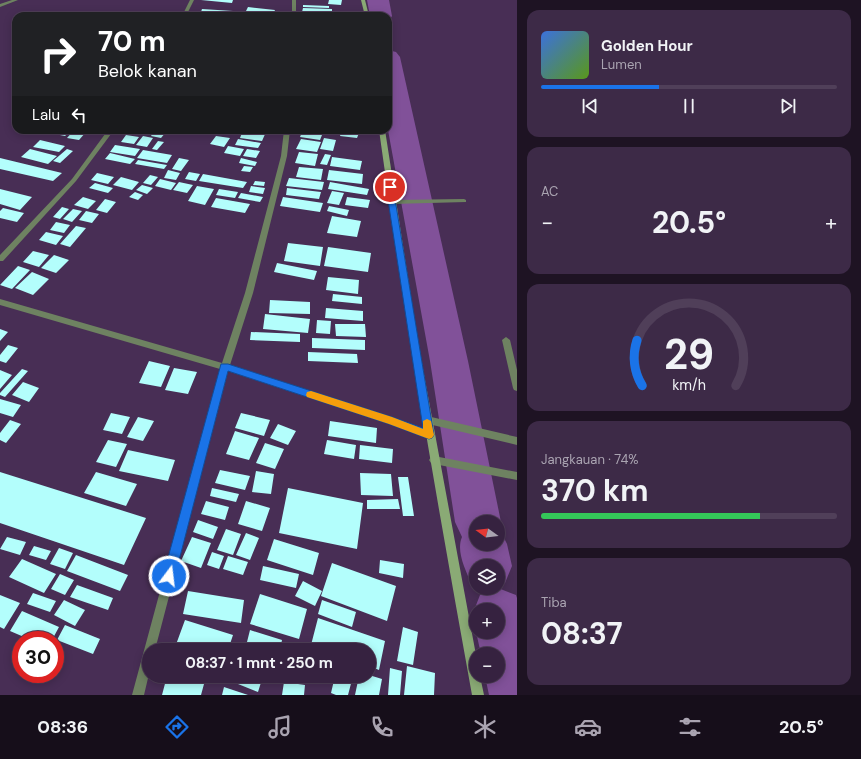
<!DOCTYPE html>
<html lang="id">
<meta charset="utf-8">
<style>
:root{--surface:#362240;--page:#3d2a47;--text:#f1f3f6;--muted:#aaa4b1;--line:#503f59;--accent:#1a73e8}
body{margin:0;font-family:"DM Sans",sans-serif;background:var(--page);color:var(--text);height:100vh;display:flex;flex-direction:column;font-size:15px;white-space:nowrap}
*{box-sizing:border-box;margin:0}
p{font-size:13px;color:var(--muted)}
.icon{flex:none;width:22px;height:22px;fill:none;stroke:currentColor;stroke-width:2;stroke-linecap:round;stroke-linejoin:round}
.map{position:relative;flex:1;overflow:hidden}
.panel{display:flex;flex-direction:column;gap:10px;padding:10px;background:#1e1323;width:344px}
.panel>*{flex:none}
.banner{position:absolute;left:12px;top:12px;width:380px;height:122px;border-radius:12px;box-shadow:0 2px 10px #0003,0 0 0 1px var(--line);background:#202124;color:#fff;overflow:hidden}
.needle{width:26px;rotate:285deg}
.buttons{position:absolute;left:469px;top:515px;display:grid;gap:8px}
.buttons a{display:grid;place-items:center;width:36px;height:36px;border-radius:50%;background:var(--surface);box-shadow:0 2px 10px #0003,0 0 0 1px var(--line);font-size:20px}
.speed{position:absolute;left:12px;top:631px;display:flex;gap:8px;font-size:20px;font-weight:700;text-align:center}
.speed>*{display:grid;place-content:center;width:52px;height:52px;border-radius:50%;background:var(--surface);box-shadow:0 2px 10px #0003,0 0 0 1px var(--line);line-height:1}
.speed .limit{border:6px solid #d22;background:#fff;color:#111}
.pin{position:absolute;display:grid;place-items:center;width:34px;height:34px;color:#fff;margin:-17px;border:2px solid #fff;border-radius:50%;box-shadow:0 1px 4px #0007}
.me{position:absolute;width:44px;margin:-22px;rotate:15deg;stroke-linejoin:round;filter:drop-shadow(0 0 3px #0008)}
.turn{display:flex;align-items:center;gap:14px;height:84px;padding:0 20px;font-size:18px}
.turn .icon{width:52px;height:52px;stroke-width:2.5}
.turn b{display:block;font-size:28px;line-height:34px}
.then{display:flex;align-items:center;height:38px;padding:0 20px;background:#0003;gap:8px;font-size:15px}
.big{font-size:30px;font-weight:700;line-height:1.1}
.panel .card{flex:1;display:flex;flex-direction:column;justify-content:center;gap:6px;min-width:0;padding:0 14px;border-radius:12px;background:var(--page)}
.panel .dial{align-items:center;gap:0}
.dial svg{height:104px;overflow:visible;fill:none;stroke:var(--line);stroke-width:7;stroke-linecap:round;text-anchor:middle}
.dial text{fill:var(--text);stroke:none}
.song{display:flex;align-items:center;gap:12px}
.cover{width:48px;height:48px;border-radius:6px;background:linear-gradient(135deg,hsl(220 70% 55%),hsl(90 70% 35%))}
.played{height:4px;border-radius:2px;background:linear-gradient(90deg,var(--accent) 40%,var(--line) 40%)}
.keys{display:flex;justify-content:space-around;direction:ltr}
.heat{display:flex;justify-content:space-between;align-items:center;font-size:22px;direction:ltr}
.charge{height:6px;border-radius:3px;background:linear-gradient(90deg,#34c759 74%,var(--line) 0)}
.trip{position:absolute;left:142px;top:643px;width:234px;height:40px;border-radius:20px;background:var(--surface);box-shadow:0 2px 10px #0003,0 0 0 1px var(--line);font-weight:700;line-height:40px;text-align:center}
.dock{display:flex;height:64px;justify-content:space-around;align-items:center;background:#160e1a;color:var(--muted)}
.dock .icon{width:28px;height:28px}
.dock .current{color:var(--accent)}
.dock b{font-size:18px;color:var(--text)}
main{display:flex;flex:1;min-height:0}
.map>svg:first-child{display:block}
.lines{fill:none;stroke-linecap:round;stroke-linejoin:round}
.river{fill:#815199;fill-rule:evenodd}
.building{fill:#b3fefc}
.lane{fill:#6e8261;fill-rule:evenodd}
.street{fill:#6e8261;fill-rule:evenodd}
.secondary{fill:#8aaa75;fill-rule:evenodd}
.route{fill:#1a73e8;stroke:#114b97}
.slow{fill:#f59e0b}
</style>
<main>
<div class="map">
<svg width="517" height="695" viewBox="0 0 517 695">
<rect width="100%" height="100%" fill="#482e55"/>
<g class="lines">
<!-- river -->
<path class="river" d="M367,0H389L392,16L389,21L388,16H370Z
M388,50L396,52L400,57L468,361L501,522L499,528L507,544L512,566L505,583L498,585V566H476V585L471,583C465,569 456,551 462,537L455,522L430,361L388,130ZM476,522H498V544H476Z
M484,588H492L488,589Z
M498,588L516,595L517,598V695H489L485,676H498V654H481L476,632H498V610H476V630L473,613L480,595Z"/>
</g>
<!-- building -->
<path class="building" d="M201,0H233L232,3Z
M329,0H342L341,5L328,4Z
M303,5L329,6V8L303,7Z
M248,7L275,10L273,14L246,11Z
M303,8L332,9V14L302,12Z
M202,9L233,11L231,14L201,12Z
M247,12L272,15V16H244Z
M59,130H71L65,136L55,134Z
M74,130H77L86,132L79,140L67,138Z
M155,130L166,132L161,138L151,136Z
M243,130H250L266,132L262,141L240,138Z
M269,130H280L278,135L268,133Z
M301,130H322L321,133Z
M324,130H336L335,134H324Z
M342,130L359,133L357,138L340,136Z
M302,132L322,135L320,140L300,137Z
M126,135L139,137L134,144L121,142Z
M143,136L153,138L147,147L136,145Z
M216,136L230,138L224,147L210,144Z
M324,138L336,140L333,151L320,149Z
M238,139L261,143L258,148L235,145Z
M301,139L321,142L317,152L296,149Z
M40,140L65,146L59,152L33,147Z
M158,141L164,142L157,150L152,149Z
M115,145L140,149L135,156L110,152Z
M228,146L244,149L240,156L224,153Z
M30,149L57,156L48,164L21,157Z
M67,149L73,151L60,163L53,161Z
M247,149L260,151L256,158L243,156Z
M143,150L172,155L167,163L137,158Z
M299,152L318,154L315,166L295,163Z
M110,153L135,159L130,164L105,159Z
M325,154L331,155L327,165L320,164Z
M332,157L362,161L360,170L330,166Z
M0,158L62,173L53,181L0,169Z
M179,158L189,160L181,171L172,169Z
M241,158L257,162L255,166L239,163Z
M138,160L167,165L164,169L135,164Z
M244,166L253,167L250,172L241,171Z
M299,167L323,169L321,180L296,177Z
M168,170L180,173L176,180L164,178Z
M329,170L363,174L362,184L327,180Z
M189,172L200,174L196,181L185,179Z
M97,173L114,177L108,184L91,180Z
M203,174L247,182L243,188L199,181Z
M150,175L158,177L151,185L143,183Z
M121,177L139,182L132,190L113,185Z
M289,178L324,182L322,190L286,186Z
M160,179L176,183L171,190L155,186Z
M255,181L265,182L264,186L253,185Z
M179,182L193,185L187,193L173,190Z
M330,182L369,189L367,195L328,189Z
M95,183L113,188L108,193L89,188Z
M142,185L153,188L147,194L136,190Z
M197,186L214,189L205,205L188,201Z
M251,186L265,188L263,194L249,192Z
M287,188L321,192L319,199L286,195Z
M0,189L32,197L20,210L0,204Z
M219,189L238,192L235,198L216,195Z
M332,191L344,193L339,205L327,203Z
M135,192L143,195L138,200L129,197Z
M241,193L263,197L260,202L238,198Z
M83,197L96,201L88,209L74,205Z
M283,197L323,203L320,212L280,206Z
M347,197L370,200L368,208L345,205Z
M216,198L250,204L245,213L211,207Z
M105,199L116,202L107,213L96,210Z
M329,206L349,210L347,216L327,211Z
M62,207L69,209L60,219L53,217Z
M3,208L24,213L17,222L0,218V211Z
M73,209L82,211L72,222L63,219Z
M86,211L99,214L92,223L79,220Z
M332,216L361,221L357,237L327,233Z
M56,222L70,225L64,233L50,230Z
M76,226L86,228L70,247L60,244Z
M46,232L63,236L56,245L39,240Z
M288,243L323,247L320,266L284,261Z
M328,247L371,253L368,272L324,266Z
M33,251L49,255L39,267L23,262Z
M54,255L69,260L56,273L41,268Z
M277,263L317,271L314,280L274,272Z
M18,266L30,270L12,289L0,285Z
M32,272L49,279L33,295L15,288Z
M328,277L359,280L358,294L326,290Z
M333,294L362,297V304L332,301Z
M270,300L310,302V314L269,313Z
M326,308L363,311V321L325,318Z
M265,314L310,319L308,333L263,329Z
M317,320L331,321L330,334L316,333Z
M335,324H365L366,337L336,336Z
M0,329L8,332L0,341Z
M251,332L300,334V342L250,340Z
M312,338L365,340V350L312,348Z
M8,345L18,348L6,363L0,361V355Z
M308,352L357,354L358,363L308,361Z
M149,361L170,366L161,387L139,383Z
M174,368L197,372L188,394L165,390Z
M22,369L28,371L5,397L0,395V393Z
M0,370L12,375L0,389Z
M23,382L39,388L29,402L12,395Z
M0,399L21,405L13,417L0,413Z
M111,413L130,417L122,434L103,430Z
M241,413L270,420L264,436L235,428Z
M138,417L154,421L143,441L127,437Z
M10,420L21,424L6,443L0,440V433Z
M330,421L377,428L376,443L328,436Z
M278,424L296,431L288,445L270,438Z
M235,431L259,438L249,460L226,454Z
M108,440L127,444L116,467L96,462Z
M327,440L356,445L354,459L324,454Z
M265,443L284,449L275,469L256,463Z
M360,445L393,449L392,463L359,459Z
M128,450L175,460L168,481L119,471Z
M220,470L250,476L245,490L215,483Z
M256,471L274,474L271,494L252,492Z
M0,472L146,518L124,565L0,523Z
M96,472L137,484L126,506L84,493Z
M360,473L391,474L393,496L361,495Z
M398,477H408L414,516H403Z
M212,488L239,494L236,502L210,496Z
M288,488L363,503L357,549L279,533Z
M398,499L400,509H367V500Z
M206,501L229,507L225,520L201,514Z
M246,501L270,508L262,531L238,524Z
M198,520L218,527L213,539L193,532Z
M226,529L241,534L233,555L217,550Z
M246,533L259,538L250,560L236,555Z
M7,537L26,542L20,555L0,549Z
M192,537L211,543L201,568L181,561Z
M274,539L319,553L313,575L267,560Z
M34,546L51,551L46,560L29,555Z
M59,548L73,553L65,569L50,564Z
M212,552L224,556L219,569L207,565Z
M76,555L128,575L120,591L67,571Z
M228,556L248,562L243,575L223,569Z
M22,559L56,574L44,593L9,577Z
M380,560L404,564L403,578L379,573Z
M332,563L396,586L387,621L321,596Z
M263,566L299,574L296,588L260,580Z
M60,574L74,580L65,595L51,589Z
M303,581L322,591L315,606L295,596Z
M77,585L113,598L108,610L70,597Z
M188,591L244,600L241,623L183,614Z
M33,593L56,601L50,612L27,604Z
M260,594L307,609L299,639L250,624Z
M0,595L20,603L4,629L0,627Z
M64,600L85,610L75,626L54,615Z
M322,600L356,612L352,627L318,614Z
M22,611L59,627L52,640H31L10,631Z
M318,618L385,641L379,670L369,666V650H324L311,645Z
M185,620L233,635L228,650H174Z
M65,625L100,639L93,654L57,640Z
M403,627L418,632L413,665L397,661Z
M250,630L282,640L280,650H245Z
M407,666L435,673L434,695H404Z
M390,668L402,671L400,695H388Z
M369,675L382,679L379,695H355L359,676Z
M167,676L204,684L201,695H162Z
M202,676H220L218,682Z
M240,676H263L258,692L238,684Z
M300,676H329L328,684Z
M335,676H353L348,695H336L331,693Z
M284,682L305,685L304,695H282Z
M224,687L248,695H222Z"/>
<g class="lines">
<!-- lane -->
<path class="lane" d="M464,199L466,200V202L392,204L389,202L392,200Z"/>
<!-- street -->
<path class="street" d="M12,0H18L0,7V4Z
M190,0H194L186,16H182Z
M292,0H296V16H292Z
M108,130H114L76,181L3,261H0V255L72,179Z
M284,130H290L287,156L253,293L230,365L392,417L432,432L433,435L432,438L429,439L390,424L228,371L155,650H149V674L144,695H132L220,369L0,305V299L222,363L245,293L281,156Z
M506,337L510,340L517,370V391L514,390L513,388L502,340Z
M427,416L517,437V445L424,423L423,420L424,417Z
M434,456L517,472V480L434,464L431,463L429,460L431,457Z"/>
<!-- secondary -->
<path class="secondary" d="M361,0H365L369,16H365Z
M379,130H385L418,342L476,655V676H480L484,695H472C438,507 405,319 379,130Z"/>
</g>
<!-- route -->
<path class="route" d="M390,185L393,187L434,435L432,438L429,439L389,424L228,371L175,576L173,580L169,581L165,580L163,576L221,364H228L392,417L423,428L386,187Z"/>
<!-- slow -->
<path class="slow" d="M311,391L392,417L423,429V421L427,419L431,421L434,435L432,438L429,439L389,424L307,397L306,395L307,392Z"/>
</svg>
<div class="buttons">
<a><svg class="needle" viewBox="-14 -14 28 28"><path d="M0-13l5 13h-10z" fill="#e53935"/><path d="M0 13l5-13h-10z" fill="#aaa4b1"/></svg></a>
<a><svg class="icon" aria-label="layers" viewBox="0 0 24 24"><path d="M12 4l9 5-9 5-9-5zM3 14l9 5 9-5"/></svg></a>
<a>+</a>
<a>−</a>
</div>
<div class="speed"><div class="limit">30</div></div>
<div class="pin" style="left:390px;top:187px;background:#d93025"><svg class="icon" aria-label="arrive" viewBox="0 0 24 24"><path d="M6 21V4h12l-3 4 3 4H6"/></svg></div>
<svg class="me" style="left:169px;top:576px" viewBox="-20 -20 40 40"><circle r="17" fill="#1a73e8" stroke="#fff" stroke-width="3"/><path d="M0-11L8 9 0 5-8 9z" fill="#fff"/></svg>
<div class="trip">08:37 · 1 mnt · 250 m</div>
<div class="banner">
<div class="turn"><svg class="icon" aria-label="right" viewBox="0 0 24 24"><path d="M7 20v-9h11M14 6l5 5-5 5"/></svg><div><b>70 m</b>Belok kanan</div></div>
<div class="then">Lalu<svg class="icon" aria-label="left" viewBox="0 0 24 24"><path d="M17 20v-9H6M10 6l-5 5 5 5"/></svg></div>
</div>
</div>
<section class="panel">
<div class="card">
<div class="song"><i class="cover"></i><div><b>Golden Hour</b><p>Lumen</p></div></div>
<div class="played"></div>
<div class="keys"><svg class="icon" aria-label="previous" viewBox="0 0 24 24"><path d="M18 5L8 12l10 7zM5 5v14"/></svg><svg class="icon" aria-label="pause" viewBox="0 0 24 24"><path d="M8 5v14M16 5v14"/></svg><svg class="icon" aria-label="next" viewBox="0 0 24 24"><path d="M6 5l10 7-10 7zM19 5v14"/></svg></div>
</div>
<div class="card"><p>AC</p>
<div class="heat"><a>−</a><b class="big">20.5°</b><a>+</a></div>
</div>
<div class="card dial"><svg viewBox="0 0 100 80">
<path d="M14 69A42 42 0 1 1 86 69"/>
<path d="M14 69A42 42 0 0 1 10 34" stroke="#1a73e8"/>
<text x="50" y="56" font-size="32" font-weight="700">29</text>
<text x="50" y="72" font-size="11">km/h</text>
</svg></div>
<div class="card"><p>Jangkauan · 74%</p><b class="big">370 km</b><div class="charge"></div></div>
<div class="card"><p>Tiba</p><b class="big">08:37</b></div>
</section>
</main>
<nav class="dock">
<b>08:36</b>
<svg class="icon current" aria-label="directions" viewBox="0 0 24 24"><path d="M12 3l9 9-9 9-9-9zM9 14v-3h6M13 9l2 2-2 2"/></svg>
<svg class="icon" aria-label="music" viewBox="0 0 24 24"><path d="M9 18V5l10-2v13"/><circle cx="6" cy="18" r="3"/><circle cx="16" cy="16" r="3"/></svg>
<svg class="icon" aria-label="phone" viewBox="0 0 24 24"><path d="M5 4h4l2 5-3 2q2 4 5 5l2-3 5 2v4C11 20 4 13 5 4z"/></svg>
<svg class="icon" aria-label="climate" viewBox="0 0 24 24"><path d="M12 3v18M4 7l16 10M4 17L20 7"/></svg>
<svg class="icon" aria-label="car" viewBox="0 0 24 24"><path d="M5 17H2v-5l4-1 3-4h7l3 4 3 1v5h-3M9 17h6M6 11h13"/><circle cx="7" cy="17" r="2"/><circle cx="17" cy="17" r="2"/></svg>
<svg class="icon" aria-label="filters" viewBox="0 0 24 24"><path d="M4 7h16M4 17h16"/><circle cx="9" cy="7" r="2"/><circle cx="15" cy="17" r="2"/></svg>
<b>20.5°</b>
</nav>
